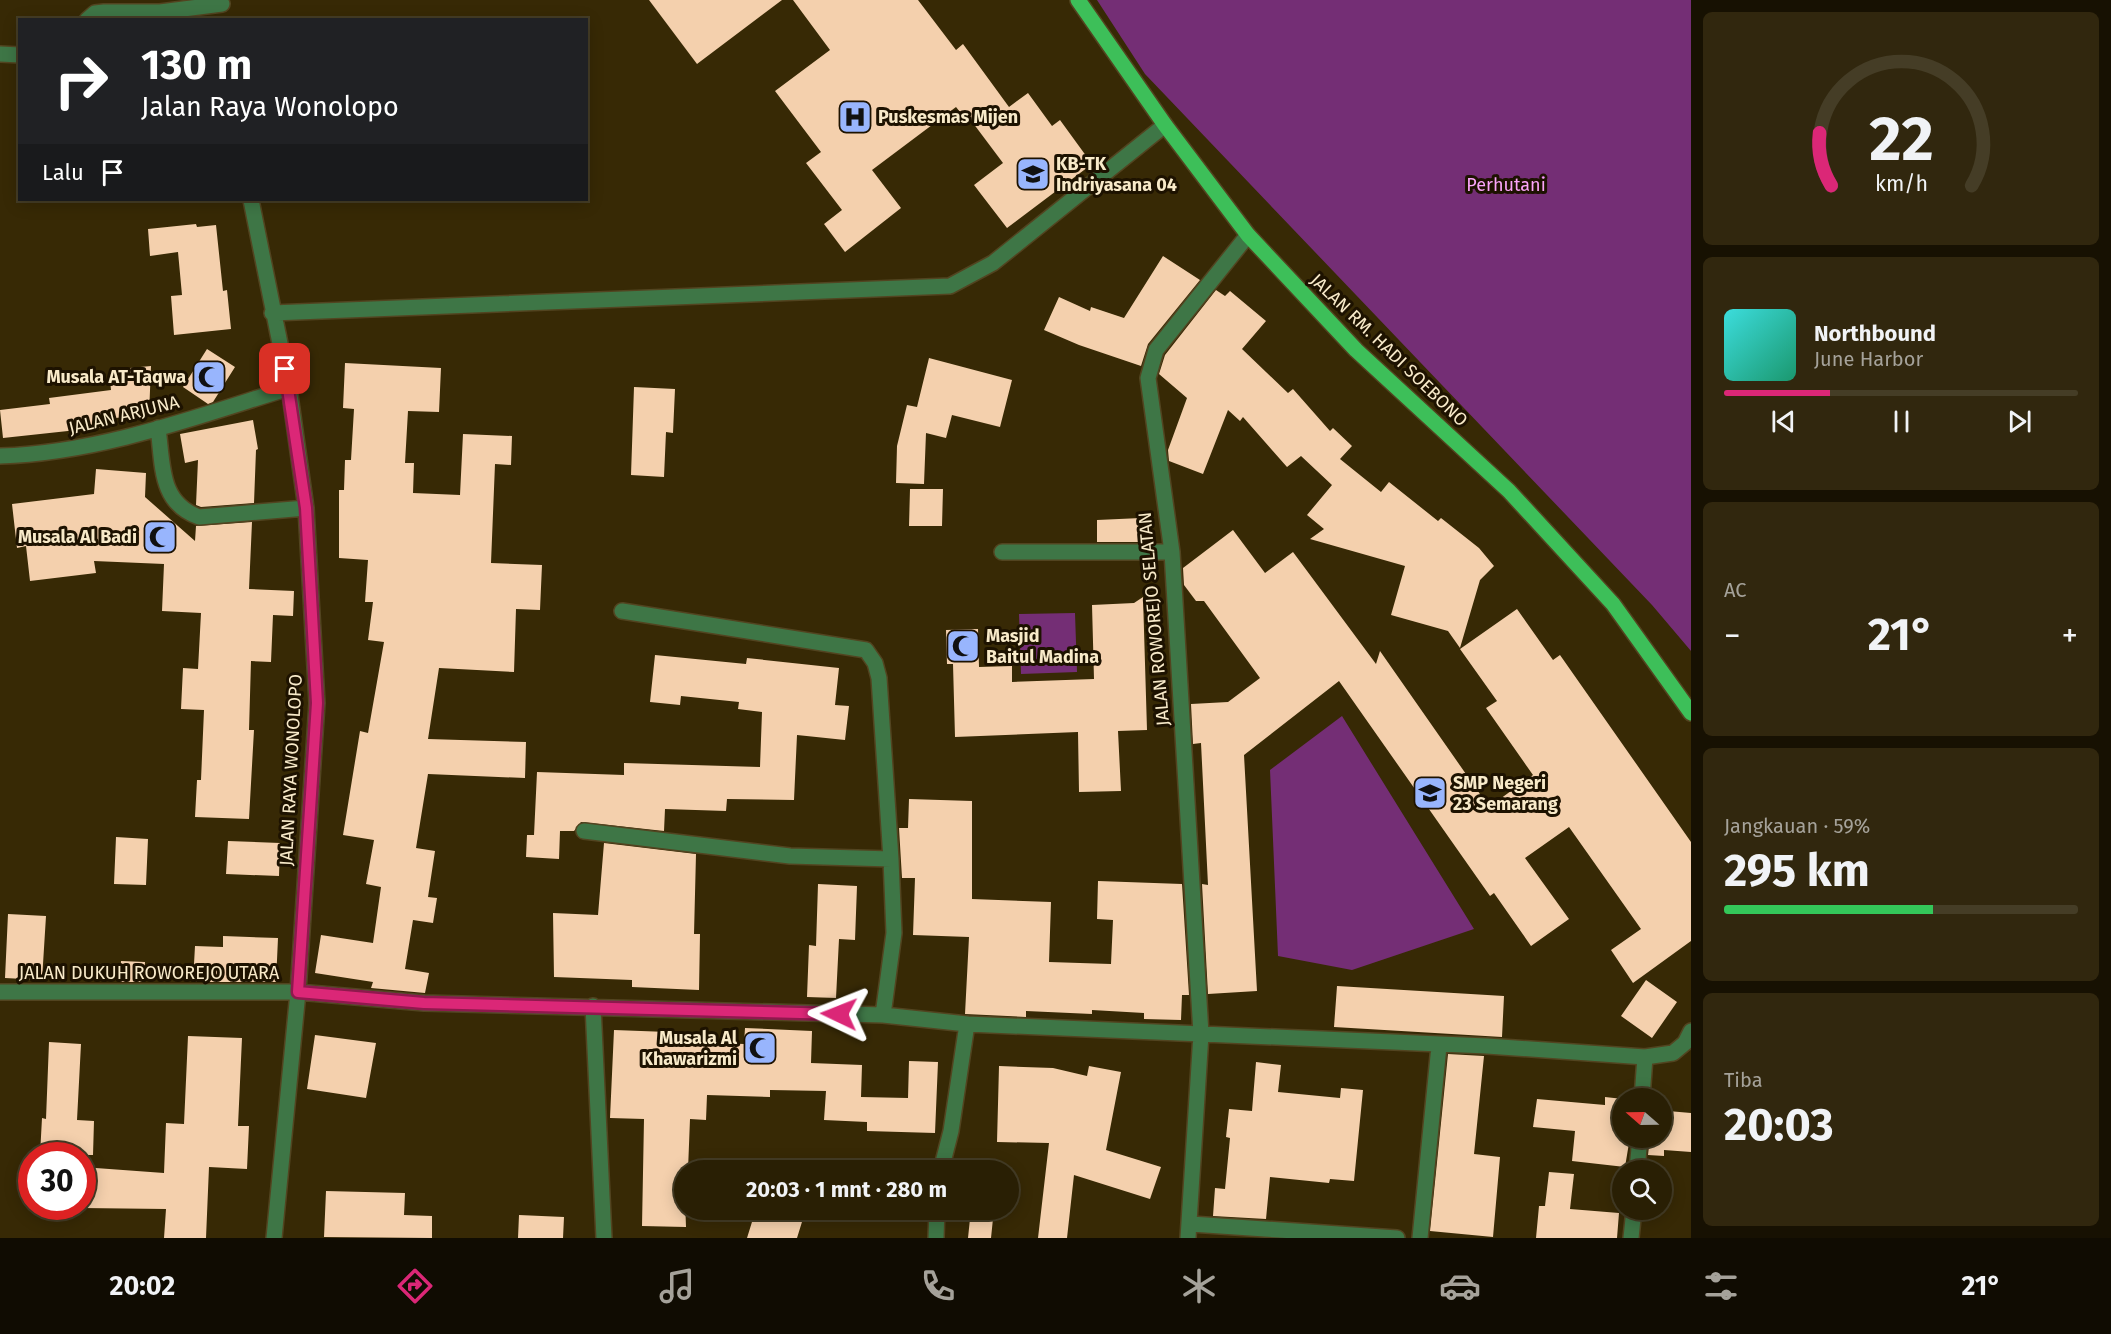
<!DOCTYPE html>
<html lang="id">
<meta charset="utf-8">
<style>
:root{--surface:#291f04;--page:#31270e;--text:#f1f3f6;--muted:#a5a29a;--line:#453d26;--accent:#db2777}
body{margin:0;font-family:"Fira Sans",sans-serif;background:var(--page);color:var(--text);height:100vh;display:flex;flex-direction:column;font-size:22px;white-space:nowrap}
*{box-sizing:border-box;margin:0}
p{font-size:20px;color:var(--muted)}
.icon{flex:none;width:33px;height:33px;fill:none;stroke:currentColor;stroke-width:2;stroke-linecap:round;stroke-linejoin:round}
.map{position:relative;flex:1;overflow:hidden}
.panel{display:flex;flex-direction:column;gap:12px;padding:12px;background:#171102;width:420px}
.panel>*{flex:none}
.guide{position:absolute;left:18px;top:18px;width:570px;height:183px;border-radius:0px;box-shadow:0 3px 15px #0003,0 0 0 2px var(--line);background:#202124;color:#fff;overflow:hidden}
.needle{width:39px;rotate:290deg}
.fabs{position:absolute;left:1612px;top:1088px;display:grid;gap:12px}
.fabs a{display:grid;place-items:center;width:60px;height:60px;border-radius:50%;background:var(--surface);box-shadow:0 3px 15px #0003,0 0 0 2px var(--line);font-size:30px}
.speed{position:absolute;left:18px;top:1142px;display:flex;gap:12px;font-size:30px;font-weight:700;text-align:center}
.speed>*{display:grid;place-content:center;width:78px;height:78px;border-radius:50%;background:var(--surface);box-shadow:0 3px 15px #0003,0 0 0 2px var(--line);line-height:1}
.speed .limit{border:9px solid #d22;background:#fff;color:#111}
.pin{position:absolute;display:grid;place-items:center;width:51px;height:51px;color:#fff;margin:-26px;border-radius:12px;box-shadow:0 3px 9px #0006}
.me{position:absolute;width:66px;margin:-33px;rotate:272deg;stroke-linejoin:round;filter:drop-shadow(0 0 4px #0008)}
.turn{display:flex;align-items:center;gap:21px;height:126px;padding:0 24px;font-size:27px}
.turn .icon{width:78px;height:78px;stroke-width:2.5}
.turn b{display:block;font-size:42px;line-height:51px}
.then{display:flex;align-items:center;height:57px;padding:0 24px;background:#0003;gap:12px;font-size:22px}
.big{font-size:45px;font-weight:700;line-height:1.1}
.panel .tile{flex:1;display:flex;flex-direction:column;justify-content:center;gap:9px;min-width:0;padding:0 21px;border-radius:9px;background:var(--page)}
.panel .dial{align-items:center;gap:0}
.dial svg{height:156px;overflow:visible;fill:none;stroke:var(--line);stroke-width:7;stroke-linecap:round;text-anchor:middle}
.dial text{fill:var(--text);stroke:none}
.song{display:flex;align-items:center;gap:18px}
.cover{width:72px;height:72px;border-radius:9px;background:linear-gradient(135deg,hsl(180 70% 55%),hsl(160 70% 35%))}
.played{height:6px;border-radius:3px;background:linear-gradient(90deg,var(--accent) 30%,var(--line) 30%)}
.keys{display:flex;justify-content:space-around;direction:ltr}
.heat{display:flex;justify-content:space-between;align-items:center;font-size:33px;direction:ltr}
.charge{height:9px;border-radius:4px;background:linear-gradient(90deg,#34c759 59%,var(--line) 0)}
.trip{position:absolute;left:674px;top:1160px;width:345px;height:60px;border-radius:30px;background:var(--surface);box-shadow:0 3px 15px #0003,0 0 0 2px var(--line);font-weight:700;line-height:60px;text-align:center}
.dock{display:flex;height:96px;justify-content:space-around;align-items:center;background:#100c02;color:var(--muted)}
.dock .icon{width:42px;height:42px}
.dock .current{color:var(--accent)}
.dock b{font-size:27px;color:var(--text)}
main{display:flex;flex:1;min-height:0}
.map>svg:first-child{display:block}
.green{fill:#742e75}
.building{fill:#f4d0ad}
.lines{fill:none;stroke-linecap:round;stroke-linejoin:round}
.minor-casing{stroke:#524420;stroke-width:18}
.primary-casing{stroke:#524420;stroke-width:18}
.minor{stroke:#3e7646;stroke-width:15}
.primary{stroke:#3dbf59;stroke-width:15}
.route-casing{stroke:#8e194d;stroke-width:15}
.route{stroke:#db2777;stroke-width:10}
.labels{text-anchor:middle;stroke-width:6;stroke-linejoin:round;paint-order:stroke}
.poi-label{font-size:18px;font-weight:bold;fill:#f8eac9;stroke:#1d1200;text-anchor:start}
.park-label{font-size:18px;fill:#fba5fa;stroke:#1d1200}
.street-label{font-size:18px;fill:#f8eac9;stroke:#1d1200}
</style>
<main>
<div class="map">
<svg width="1691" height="1238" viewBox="0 0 1691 1238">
<rect width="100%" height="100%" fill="#372905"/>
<!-- green -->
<path class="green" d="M1097,0H1691V651L1652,605L1145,74Z
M1075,613L1077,672L1021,674L1019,614Z
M1342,716L1474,929L1352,970L1278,956L1270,770Z"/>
<!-- building -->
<path class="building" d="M649,0H782L697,64Z
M793,0H918L956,50L963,44L1009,107L1028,93L1052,126L1060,120L1092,164L1007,228L974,185L1003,163L967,115L964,117L956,107L872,170L901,208L845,252L824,224L842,210L806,163L821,152L775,91L830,50Z
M196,224L197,227L216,225L223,291L227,290L231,329L174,335L171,296L182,295L178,252L150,256L148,229Z
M1163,256L1200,280L1148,344L1141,366L1079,345L1044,330L1059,297L1090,311L1091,307L1124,318Z
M1216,290L1225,296L1230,291L1266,321L1242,349L1288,393L1293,389L1330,431L1333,428L1352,446L1340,459L1381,492L1389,482L1438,521L1441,518L1479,548L1494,566L1480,580L1460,648L1448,631L1391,615L1405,566L1310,539L1324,529L1307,515L1332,485L1301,456L1287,467L1243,417L1240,421L1228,410L1203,474L1169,461L1168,450L1187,398L1159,374L1165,355Z
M207,349L235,367L213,402L208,404L183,387Z
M929,358L1012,380L1000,427L952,415L946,438L926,433L924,484L896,483L897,446L907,405L917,407Z
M345,363L441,368L439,412L408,411L405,463H414L413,493L460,495L463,434L512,436L511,465L495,464L491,563L542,565L540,610L516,609L514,672L439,668L428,739L526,742L525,778L428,774L416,848L435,851L428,897L437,898L433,923L413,920L405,969L429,973L425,993L371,988L373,982L315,973L321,935L373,943L381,887L366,884L374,840L343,835L360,731L368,733L384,642L368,640L373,602H365L368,560L339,558V490H344L345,460H351L354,409L343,408Z
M151,366L149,415L104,419L105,427L3,438L0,410L50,404L49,398L111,390L109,370Z
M634,387L675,389L673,433L666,432L664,477L631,475Z
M253,420L258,449L256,450L254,503L201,507L196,505L198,460L185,463L180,434Z
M96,469L146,473L145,497L195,541L196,526L252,522L249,589L294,591L293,616L273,615L271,662L251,661L249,730H254L249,819L195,817L197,780H201L204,710L181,709L183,668L198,669L201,613L162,611L164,564L94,561L96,573L30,581L26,546L17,548L12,504L94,494Z
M910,489H943L942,526H909Z
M1141,518V542H1097V520Z
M1233,530L1265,573L1293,552L1376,664L1380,651L1489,807L1533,775L1486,708L1497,701L1460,649L1517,609L1553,660L1560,655L1691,842V941L1633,983L1611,950L1641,929L1569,827L1525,858L1569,919L1531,946L1494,893L1490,896L1339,681L1244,755L1257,991L1208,994L1202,884L1208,885L1201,743L1193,744L1191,704L1228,702L1260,678L1204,601H1196L1184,585L1183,568Z
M1143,597L1147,730L1118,731L1121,791L1079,792L1078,732L955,737L953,664H947L946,630L978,629L979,667L1012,666V682L1094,679L1092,605L1134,603Z
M655,655L746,664L747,658L839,668L835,705L849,706L845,740L797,735L794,800L727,799L726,811L665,809L664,831L581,822L574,831H560L559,859L526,857L527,835H534L537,772L624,775V763L760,767L762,712L738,709L739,702L681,696L680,705L650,702Z
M909,799L972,801V899L1051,902L1049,962L1111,964L1113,920L1097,919L1098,881L1182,884L1189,995H1182L1181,1020L1144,1019V1013L1092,1010V1014L1026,1011V1017L965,1014L969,937L913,935L915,878H902L899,828H908Z
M116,837L148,839L146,885L114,884Z
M228,841L280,843L279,876L226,874Z
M604,843L696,854L694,934H700L699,990L632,987V980L554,977L553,913L598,915Z
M818,884L857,886L855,940L839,939L836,998L807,997L809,945L816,946Z
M8,914L46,916L42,980L5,978Z
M223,936L278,938L276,982H193L195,946L223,947Z
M121,961L145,962L144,982H120Z
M1646,980L1677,1002L1652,1038L1621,1016Z
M1337,986L1504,996L1502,1037L1334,1027Z
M745,1028L812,1031L811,1063L862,1065L861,1097L908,1098L909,1061L938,1062L935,1133L867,1131V1122L824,1120L826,1091L770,1090V1097L707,1095L706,1120L690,1119L688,1170H684L686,1227L642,1226L644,1119L610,1118L614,1030L668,1032L667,1041L744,1044Z
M315,1035L376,1043L366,1098L307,1089Z
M188,1036L242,1038L238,1126H249L247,1169L209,1167L206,1238H164L166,1209L82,1208V1167L164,1173L166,1123L184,1124Z
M49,1042L81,1044L77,1120L94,1121L93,1155H40L42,1118L46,1119Z
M1448,1054L1484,1056L1474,1154L1500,1157L1493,1237L1430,1231Z
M1256,1062L1281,1065L1278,1092L1340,1098L1341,1088L1363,1090L1354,1181L1330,1179L1329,1183L1270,1177L1266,1219L1213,1216L1215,1188L1225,1189L1230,1138L1226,1137L1229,1109L1252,1111Z
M999,1066L1053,1068L1087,1076L1089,1066L1121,1072L1106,1150L1161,1167L1150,1199L1074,1175L1067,1238H1038L1049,1143L997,1142Z
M1605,1097L1623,1099V1137H1630L1625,1167L1572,1161L1575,1131L1533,1127L1537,1099L1605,1105Z
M1662,1102L1669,1103L1668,1111L1691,1113V1152L1664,1150V1156L1648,1155L1650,1137H1662Z
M1549,1172L1574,1174L1570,1209L1619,1213L1617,1238H1536L1539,1206H1545Z
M326,1191L405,1193L404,1215L432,1216V1238L324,1237Z
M756,1209H806L797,1238H747Z
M971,1209H994L991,1238H968Z
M519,1215L564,1217L563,1238H518Z"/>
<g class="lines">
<defs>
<path id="minor" d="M87,20L95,13L104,12H160L222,4
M0,54L20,55
M251,200L289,388L306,508L317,703L298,992L274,1238
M272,313L950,286L993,263L1165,125
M158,428C163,464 159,503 199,517L306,508
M0,456C99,453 196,417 289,388
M1002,552H1172
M584,831L790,856L891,859L879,678L875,663L866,650L622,611
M0,992H298L424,1003L883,1015L967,1024L1487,1046L1645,1057L1673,1053L1685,1043L1691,1031
M593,1006L604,1238
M883,1015L894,933L891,859
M1642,1098L1645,1057
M941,1170L951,1131L967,1024
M1637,1170L1640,1137
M1191,1224L1397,1238
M936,1238L937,1209
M1188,1238L1201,1034L1172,552L1148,378L1156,350L1248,235
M1420,1238L1439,1046
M1631,1238L1634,1209"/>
<path id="primary" d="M1078,0L1165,125L1248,235L1356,350L1509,491L1613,604L1691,713"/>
</defs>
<!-- minor casing -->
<use href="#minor" class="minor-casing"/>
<!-- primary casing -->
<use href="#primary" class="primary-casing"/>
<!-- minor -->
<use href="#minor" class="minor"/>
<!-- primary -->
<use href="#primary" class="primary"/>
</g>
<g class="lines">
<defs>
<path id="route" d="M285,369L306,508L317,703L298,992L424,1003L839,1014"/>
</defs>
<!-- route casing -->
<use href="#route" class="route-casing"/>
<!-- route -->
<use href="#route" class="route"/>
</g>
<!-- icons -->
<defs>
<symbol id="hospital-square" viewBox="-11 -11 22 22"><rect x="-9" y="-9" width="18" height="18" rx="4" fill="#98b5fd" stroke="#1d1200"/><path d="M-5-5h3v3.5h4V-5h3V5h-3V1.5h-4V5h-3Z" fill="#111"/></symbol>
<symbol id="school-square" viewBox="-11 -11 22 22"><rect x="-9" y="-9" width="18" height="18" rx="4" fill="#98b5fd" stroke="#1d1200"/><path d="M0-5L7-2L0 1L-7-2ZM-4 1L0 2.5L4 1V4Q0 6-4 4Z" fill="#111"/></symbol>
<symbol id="mosque-square" viewBox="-11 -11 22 22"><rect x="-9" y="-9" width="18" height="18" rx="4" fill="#98b5fd" stroke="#1d1200"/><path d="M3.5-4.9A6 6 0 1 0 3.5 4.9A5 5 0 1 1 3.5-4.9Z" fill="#111"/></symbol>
</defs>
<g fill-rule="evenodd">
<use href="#hospital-square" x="836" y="98" width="38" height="38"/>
<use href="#school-square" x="1014" y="155" width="38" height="38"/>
<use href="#mosque-square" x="190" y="358" width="38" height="38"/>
<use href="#mosque-square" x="141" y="518" width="38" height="38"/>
<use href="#mosque-square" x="944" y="627" width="38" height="38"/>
<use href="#school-square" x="1411" y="774" width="38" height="38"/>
<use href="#mosque-square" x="741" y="1029" width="38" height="38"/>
</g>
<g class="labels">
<!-- poi labels -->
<g class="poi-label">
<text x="878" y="123">Puskesmas Mijen</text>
<text x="1056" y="170">KB-TK<tspan x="1056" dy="21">Indriyasana 04</tspan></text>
<text x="186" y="383" text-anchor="end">Musala AT-Taqwa</text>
<text x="137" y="543" text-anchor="end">Musala Al Badi</text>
<text x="986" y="642">Masjid<tspan x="986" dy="21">Baitul Madina</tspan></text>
<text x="1453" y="789">SMP Negeri<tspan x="1453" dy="21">23 Semarang</tspan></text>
<text x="737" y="1044" text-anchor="end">Musala Al<tspan x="737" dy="21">Khawarizmi</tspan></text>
</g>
<!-- park labels -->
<g class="park-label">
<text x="1506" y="191">Perhutani</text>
</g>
<!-- street labels -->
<g class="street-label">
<text transform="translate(1389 350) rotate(44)" y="6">JALAN RM. HADI SOEBONO</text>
<text transform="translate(124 415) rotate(-14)" y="6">JALAN ARJUNA</text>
<text transform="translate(1154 619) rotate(-95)" y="6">JALAN ROWOREJO SELATAN</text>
<text transform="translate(291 770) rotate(-87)" y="6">JALAN RAYA WONOLOPO</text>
<text x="149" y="979">JALAN DUKUH ROWOREJO UTARA</text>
</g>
</g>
</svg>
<div class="fabs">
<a><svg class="needle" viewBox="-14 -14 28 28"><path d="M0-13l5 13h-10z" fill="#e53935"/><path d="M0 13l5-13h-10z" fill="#a5a29a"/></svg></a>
<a><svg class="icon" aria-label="search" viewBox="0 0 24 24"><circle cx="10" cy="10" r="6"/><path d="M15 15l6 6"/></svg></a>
</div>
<div class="speed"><div class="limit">30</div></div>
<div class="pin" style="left:285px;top:369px;background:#d93025"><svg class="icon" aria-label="arrive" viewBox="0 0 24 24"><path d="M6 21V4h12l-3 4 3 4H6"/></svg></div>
<svg class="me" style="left:839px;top:1014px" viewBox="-20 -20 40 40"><path d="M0-17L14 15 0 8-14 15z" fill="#db2777" stroke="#fff" stroke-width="4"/></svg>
<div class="trip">20:03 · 1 mnt · 280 m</div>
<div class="guide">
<div class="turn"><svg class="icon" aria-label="right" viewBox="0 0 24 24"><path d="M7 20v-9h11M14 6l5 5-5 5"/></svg><div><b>130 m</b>Jalan Raya Wonolopo</div></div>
<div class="then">Lalu<svg class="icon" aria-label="arrive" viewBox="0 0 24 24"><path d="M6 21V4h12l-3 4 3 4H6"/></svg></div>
</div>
</div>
<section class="panel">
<div class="tile dial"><svg viewBox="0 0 100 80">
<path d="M14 69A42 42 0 1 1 86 69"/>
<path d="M14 69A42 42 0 0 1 8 42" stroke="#db2777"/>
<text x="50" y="56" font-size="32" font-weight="700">22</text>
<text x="50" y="72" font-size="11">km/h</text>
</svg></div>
<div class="tile">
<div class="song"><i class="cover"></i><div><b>Northbound</b><p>June Harbor</p></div></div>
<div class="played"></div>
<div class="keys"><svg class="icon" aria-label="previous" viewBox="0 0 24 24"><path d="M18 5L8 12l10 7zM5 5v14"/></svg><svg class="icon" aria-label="pause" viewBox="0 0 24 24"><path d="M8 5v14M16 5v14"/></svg><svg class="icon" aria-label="next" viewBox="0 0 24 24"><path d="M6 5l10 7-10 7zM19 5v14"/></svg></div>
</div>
<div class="tile"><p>AC</p>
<div class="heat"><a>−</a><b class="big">21°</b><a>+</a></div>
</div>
<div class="tile"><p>Jangkauan · 59%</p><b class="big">295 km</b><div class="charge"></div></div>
<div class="tile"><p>Tiba</p><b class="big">20:03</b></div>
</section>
</main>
<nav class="dock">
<b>20:02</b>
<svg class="icon current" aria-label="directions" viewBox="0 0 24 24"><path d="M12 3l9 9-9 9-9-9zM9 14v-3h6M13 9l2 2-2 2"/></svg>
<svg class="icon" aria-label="music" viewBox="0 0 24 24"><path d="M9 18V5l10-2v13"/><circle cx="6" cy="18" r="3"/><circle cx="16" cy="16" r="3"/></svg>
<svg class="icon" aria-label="phone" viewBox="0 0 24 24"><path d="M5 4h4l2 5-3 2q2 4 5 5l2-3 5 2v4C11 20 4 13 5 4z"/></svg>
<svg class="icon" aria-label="climate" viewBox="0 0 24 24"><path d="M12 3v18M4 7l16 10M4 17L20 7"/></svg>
<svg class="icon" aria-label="car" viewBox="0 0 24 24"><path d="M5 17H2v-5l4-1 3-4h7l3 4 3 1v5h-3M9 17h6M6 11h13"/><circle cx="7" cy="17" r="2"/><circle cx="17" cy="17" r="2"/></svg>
<svg class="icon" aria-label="filters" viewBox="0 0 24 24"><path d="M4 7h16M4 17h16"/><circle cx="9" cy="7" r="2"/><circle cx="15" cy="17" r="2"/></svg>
<b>21°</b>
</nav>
